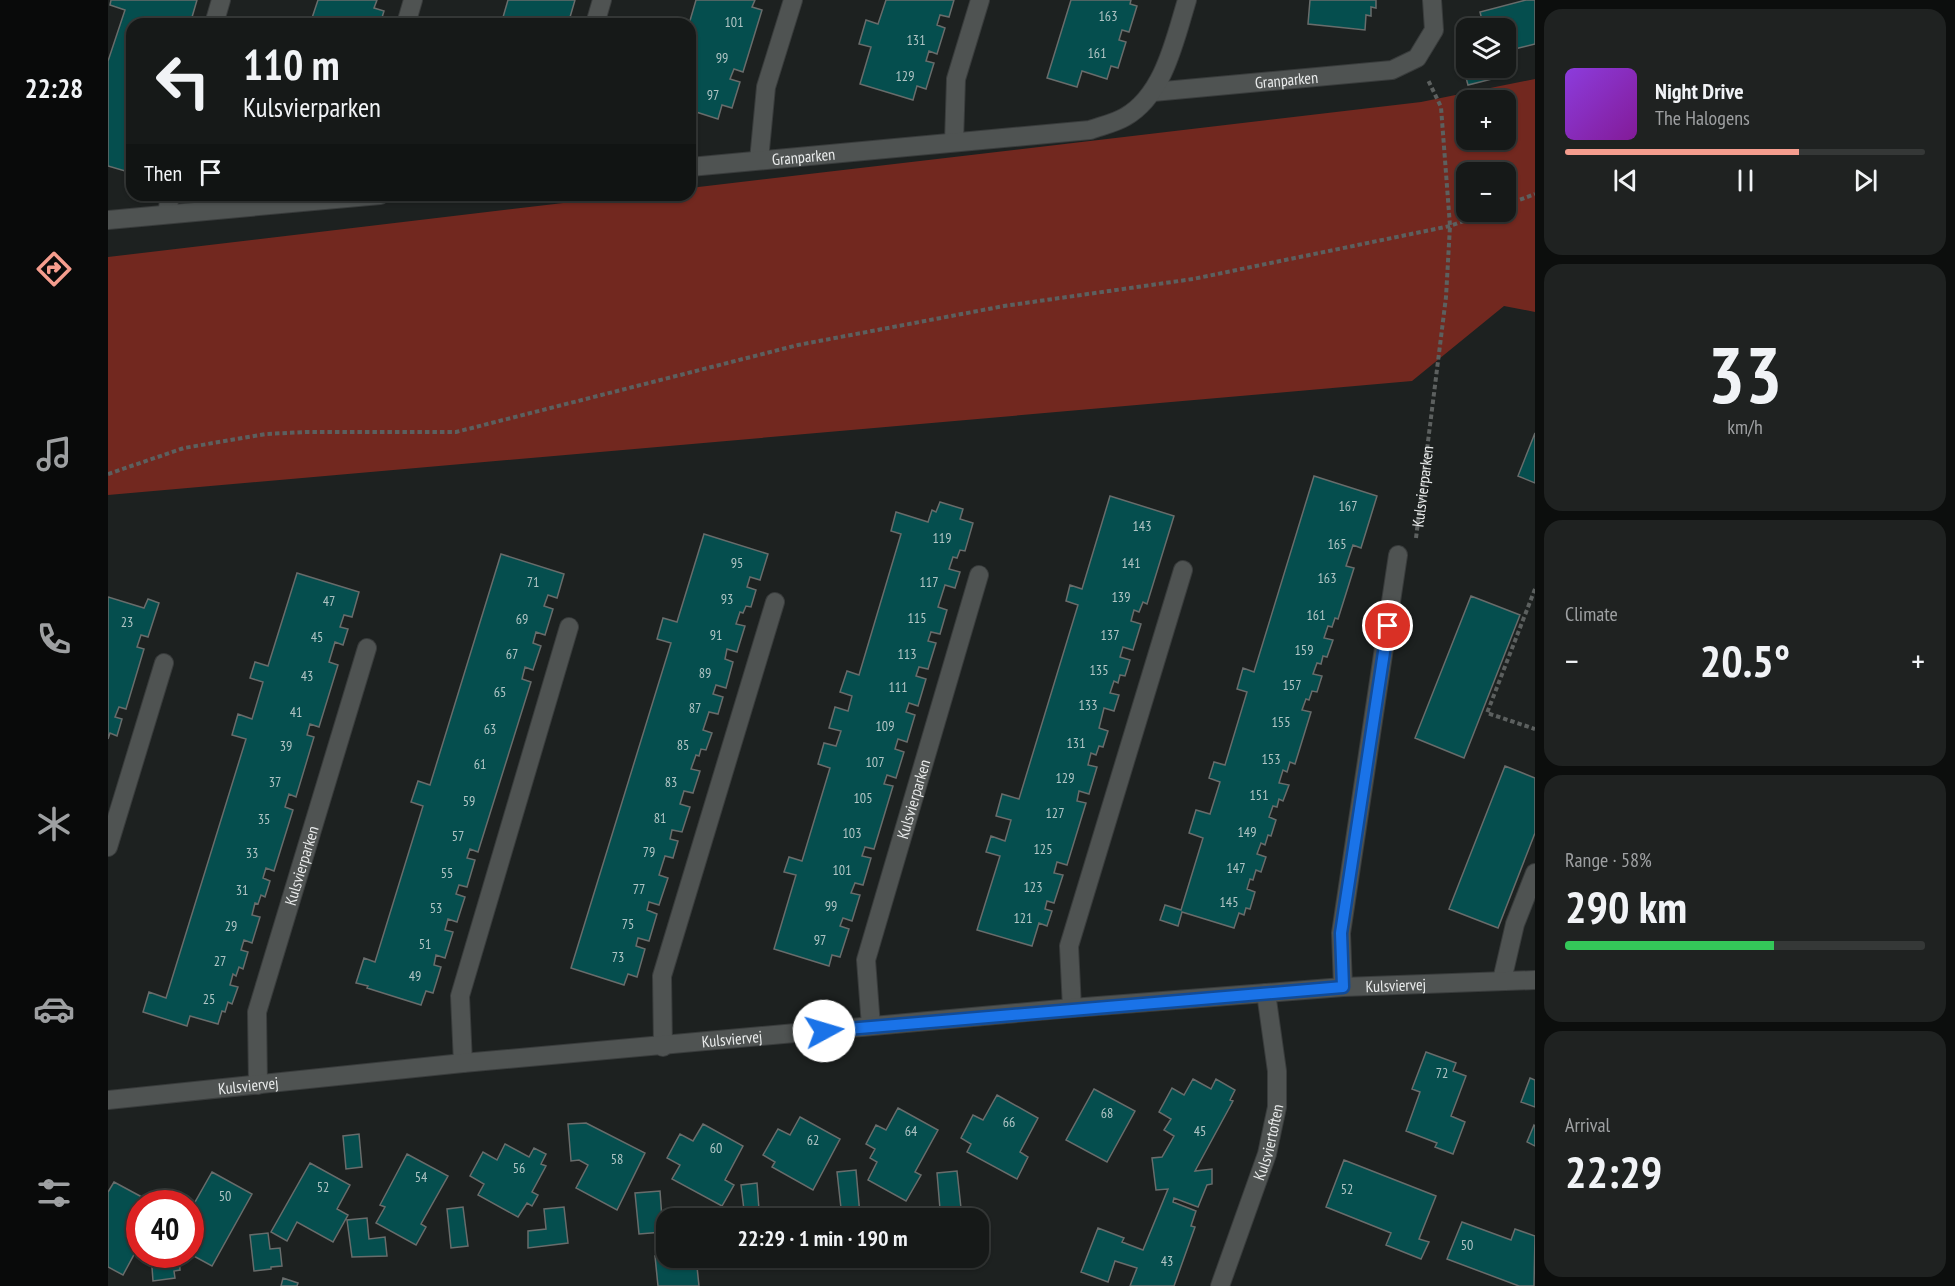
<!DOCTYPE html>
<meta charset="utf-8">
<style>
:root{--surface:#161918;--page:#1f2221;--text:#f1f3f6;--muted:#9ea0a2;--line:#353837;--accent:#f59d8e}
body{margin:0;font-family:"PT Sans Narrow",sans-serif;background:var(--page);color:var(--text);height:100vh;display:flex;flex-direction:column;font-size:22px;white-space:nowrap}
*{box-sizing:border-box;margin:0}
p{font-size:20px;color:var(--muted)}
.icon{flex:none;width:33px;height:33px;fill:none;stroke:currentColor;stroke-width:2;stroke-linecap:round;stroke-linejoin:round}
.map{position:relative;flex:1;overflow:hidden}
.side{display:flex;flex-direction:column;gap:9px;padding:9px;background:#0c0e0d;width:420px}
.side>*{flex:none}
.top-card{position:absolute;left:18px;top:18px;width:570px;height:183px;border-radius:18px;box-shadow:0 2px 4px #0004,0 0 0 2px var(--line);background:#161918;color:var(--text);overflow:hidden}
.buttons{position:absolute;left:1348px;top:18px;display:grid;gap:12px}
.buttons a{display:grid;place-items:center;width:60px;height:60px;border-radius:12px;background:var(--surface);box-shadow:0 2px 4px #0004,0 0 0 2px var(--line);font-size:30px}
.speed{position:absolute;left:18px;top:1190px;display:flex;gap:12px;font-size:30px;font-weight:700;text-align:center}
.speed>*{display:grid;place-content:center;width:78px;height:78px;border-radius:50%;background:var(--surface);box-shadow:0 2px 4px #0004,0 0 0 2px var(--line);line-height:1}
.speed .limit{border:9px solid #d22;background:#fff;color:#111}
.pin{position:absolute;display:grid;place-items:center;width:51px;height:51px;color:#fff;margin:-26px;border:3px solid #fff;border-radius:50%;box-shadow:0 2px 6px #0007}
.me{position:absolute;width:66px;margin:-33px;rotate:84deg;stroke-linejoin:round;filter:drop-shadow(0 0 4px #0008)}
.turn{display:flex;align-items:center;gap:21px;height:126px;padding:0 18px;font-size:27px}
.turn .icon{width:78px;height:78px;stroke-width:2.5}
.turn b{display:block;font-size:42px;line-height:51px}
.then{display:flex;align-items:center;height:57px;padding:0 18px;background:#0003;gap:12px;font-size:22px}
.big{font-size:45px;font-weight:700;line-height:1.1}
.side .card{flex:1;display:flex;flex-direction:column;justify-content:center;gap:9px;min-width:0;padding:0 21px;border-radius:18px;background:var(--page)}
.side .dial{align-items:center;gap:0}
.dial b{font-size:78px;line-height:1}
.song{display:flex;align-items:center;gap:18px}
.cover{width:72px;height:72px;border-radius:9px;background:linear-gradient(135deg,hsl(270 70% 55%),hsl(290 70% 35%))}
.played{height:6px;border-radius:3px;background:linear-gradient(90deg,var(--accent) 65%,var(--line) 65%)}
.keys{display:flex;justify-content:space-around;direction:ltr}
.heat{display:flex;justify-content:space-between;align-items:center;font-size:33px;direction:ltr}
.charge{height:9px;border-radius:4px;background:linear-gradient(90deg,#34c759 58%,var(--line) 0)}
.trip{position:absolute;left:548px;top:1208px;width:333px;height:60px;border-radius:18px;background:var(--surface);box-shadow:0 2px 4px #0004,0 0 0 2px var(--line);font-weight:700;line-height:60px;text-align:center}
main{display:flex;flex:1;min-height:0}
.tabs{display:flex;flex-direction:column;width:108px;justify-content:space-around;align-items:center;background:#090a0a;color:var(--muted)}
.tabs .icon{width:42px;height:42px}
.tabs .current{color:var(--accent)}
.tabs b{font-size:27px;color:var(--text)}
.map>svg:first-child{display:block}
.forest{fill:#72281f;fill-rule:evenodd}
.building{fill:#054e4e;stroke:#686c6b;stroke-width:1.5}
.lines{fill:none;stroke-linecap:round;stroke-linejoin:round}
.minor-casing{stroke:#393c3c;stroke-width:20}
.path{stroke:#5c605f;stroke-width:4;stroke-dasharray:4.5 3;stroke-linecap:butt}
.minor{stroke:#4f5352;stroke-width:18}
.route-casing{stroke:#114b97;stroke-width:15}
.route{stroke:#1a73e8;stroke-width:10}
.labels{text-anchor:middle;stroke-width:6;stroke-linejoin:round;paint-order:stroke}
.number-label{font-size:14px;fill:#b0c4c4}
.street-label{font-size:16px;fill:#e9ebeb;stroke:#080a0a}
</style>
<main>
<nav class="tabs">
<b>22:28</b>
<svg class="icon current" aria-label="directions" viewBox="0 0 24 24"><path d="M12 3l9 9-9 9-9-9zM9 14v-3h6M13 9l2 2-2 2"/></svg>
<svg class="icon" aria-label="music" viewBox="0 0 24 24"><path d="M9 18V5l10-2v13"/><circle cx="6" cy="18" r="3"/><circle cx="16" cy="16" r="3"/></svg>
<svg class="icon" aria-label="phone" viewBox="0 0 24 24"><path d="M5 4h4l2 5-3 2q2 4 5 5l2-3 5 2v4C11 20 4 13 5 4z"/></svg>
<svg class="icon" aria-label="climate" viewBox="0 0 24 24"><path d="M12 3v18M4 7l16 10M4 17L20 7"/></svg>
<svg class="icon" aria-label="car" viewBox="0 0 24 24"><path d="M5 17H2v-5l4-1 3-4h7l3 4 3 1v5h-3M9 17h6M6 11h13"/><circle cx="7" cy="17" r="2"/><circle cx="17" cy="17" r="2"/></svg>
<svg class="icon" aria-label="filters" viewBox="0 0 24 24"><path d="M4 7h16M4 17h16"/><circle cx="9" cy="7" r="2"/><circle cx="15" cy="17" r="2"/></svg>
</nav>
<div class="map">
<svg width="1427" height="1286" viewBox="0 0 1427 1286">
<rect width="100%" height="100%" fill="#1d2120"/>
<!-- forest -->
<path class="forest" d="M1427,79V312L1396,306L1304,381L0,495V257L523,195H582V188L1313,102ZM1359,100H1398V140H1359ZM1359,172H1398V212H1359Z"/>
<!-- building -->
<path class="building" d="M3,0H89L82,24H24V173L0,166V61L17,10L2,5Z
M210,0H269L266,8L276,11L272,24H202Z
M400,0H467L460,24H393Z
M588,0H647L644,7L654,10L635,72L626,69L622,79L632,82L624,108L614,105L610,119L585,111L582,121L581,24Z
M778,0H846L841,17L832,15L829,25L837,28L829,54L821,51L818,61L826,63L818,89L809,86L805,100L752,84L763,47L751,44L758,20L770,24Z
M963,0H1023L1022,4L1029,6L1021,32L1014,30L1011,40L1018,42L1010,68L1003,66L999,79L974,71L969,87L939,78Z
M1202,0H1268V8L1263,7V16L1258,15L1257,30L1200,24Z
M1418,0H1427V44L1398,51V28H1376L1372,12Z
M1365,68H1390L1392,77L1360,85L1357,74L1366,72Z
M1427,433V483L1410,476Z
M1206,476L1269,496L1253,548L1245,545L1238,566L1246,568L1230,619L1227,618L1224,627L1220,626L1216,638L1225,640L1219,657L1215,656L1213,664L1209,663L1205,674L1214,676L1209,692L1204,691L1201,700L1198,699L1194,710L1203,712L1187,764L1182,762L1179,772L1175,770L1171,783L1181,785L1175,801L1171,799L1169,807L1165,806L1161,817L1168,820L1163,836L1160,835L1157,845L1153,843L1149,854L1158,857L1153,872L1148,870L1145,880L1142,879L1139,889L1147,892L1142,909L1138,908L1136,915L1131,913L1126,928L1074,912L1070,926L1052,920L1057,905L1073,910L1095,838L1081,833L1088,810L1102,814L1112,782L1101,778L1106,762L1117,765L1139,692L1129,689L1135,668L1146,672Z
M1002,496L1066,516L1039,604L1035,602L1031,612L1026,610L1023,621L1033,624L1025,650L1015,647L1012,657L1022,660L1017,676L1012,675L1010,683L1006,681L1002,693L1011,695L1006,711L996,708L991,728L1000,731L995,747L991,746L988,755L983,753L980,765L989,767L981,794L971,791L969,801L978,803L959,865L949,862L946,873L955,875L946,903L939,901L937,909L944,911L939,926L931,923L924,946L869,930L892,856L878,852L883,836L897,841L903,820L888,816L894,794L911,799L970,605L958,601L962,585L974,589Z
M832,502L855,509L852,519L865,523L857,551L852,550L849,558L845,557L841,569L852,572L847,588L837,585L830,607L839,610L832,634L823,632L820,641L828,643L820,669L811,667L808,676L818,679L810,706L801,703L798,712L807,715L799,742L790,739L787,749L796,752L788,778L779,775L776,784L785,786L766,849L757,847L754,856L763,858L755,885L747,883L743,893L752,895L744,921L735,918L732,926L741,929L732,957L724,955L721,966L666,949L688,875L676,872L681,857L694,861L722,768L710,764L716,743L728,746L733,731L721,728L727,707L740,711L744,696L732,692L739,671L751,675L793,534L783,531L788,512L820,522L824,510L828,512Z
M596,534L660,554L652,580L642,577L639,587L648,590L643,607L638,606L635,613L632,612L628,624L637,626L629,652L619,649L617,659L625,662L618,688L608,685L605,694L615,697L610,714L601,712L595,730L604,733L598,750L593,749L591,756L588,755L583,769L592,771L585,793L576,791L572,804L582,807L574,832L564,830L562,839L570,841L565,858L557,856L551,875L560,878L551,905L541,902L539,910L549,914L541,941L530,938L528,946L537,949L529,977L520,974L516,985L463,968L563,643L549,639L555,618L569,622Z
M393,554L456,574L449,598L440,595L436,606L445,609L437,635L428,632L425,643L433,646L425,670L417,667L414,679L423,682L370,852L362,849L359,858L367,860L359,887L351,885L348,894L357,897L349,922L340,919L337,930L345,932L337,958L328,955L326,965L333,967L325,993L318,991L313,1005L259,988L260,986L248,983L256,958L267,962L315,806L303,802L310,781L322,785Z
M189,573L251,592L244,617L236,615L232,627L240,629L235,645L227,642L221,662L230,665L211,727L202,724L199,735L206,737L188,797L181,794L177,807L185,810L166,871L158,868L155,878L162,881L157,897L153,895L150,904L147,903L144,915L152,917L144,943L136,940L133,950L140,952L135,969L131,967L128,976L125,974L122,985L130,987L124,1004L120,1002L117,1012L114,1011L110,1024L82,1016L79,1026L35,1012L41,992L58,998L138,739L124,735L130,714L144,719L155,682L142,678L147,662L160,666Z
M1363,596L1412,615L1356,758L1307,738Z
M0,597L36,608L40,599L51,603L40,637L33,635L29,647L36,649L18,709L11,707L7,717L14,719L9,736L2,733L0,739Z
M1397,766L1427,778V833L1390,928L1341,909Z
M1318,1052L1348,1063L1345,1071L1358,1076L1343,1116L1357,1122L1345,1154L1327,1147L1329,1143L1298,1131L1312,1092L1304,1089Z
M1422,1078L1427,1080V1107L1413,1102Z
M1085,1079L1103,1089L1108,1079L1127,1090L1122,1100L1125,1101L1087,1171L1104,1169V1184L1099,1185L1090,1207L1066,1198L1065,1202L1088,1211L1083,1226L1087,1227L1066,1286H1022L1029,1268L1007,1261L1000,1282L973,1272L990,1228L1016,1238L1014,1242L1035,1250L1060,1189L1048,1190L1044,1158L1054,1157L1066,1136L1056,1130L1063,1119L1051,1112L1064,1088L1076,1095Z
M986,1089L1027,1111L999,1162L958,1140Z
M889,1095L930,1118L912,1152L920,1157L909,1179L859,1152L863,1144L853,1138L865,1115L875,1120Z
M790,1108L830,1130L807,1172L813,1175L798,1201L760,1180L769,1162L762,1158L767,1149L758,1144L768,1125L778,1130Z
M692,1117L732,1139L705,1190L664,1167L667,1162L655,1155L670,1129L682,1135Z
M478,1123L537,1153L509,1210L468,1188L480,1165L471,1160L463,1161L460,1124Z
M595,1124L635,1146L617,1180L626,1185L614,1206L564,1179L572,1165L559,1158L572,1134L585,1141Z
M1426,1125L1427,1126V1146L1419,1142Z
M251,1134L254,1167L238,1169L235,1136Z
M397,1144L421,1157L426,1148L438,1154L433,1164L438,1166L424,1192L430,1195L424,1206L419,1203L410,1217L370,1195L376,1184L362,1176L375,1152L389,1160Z
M299,1154L340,1176L313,1224L318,1227L308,1245L268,1223L277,1207L272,1205Z
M1236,1160L1328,1196L1311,1239L1321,1242L1313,1259L1278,1245L1283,1233L1218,1207Z
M202,1163L242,1185L229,1209L240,1215L225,1242L189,1222L179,1241L163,1232Z
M748,1170L752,1215L734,1217L729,1172Z
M849,1171L853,1208L832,1209L829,1173Z
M104,1172L144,1194L104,1266L82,1254V1231L84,1228L82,1227V1211Z
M6,1182L45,1203H32V1229L22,1246L29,1249L15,1275L0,1267V1192Z
M649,1183L651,1209H653L654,1218H617L616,1212L636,1210L633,1185Z
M552,1191L555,1232L531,1234L527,1193Z
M355,1207L360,1246L343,1248L339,1209Z
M456,1207L460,1243L420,1248V1231L438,1229L436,1209Z
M259,1218L261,1239L277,1237L279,1256L244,1257L239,1220Z
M1354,1222L1403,1240L1407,1229L1427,1236L1426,1286H1411L1339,1259Z
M160,1233L162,1249L172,1248L174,1266L163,1267V1269L146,1271L142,1235Z
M43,1254L71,1256L72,1270L66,1271L67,1278L45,1281Z
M558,1255V1257H588L591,1286H550L547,1256Z
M175,1278L190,1283L189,1286H173Z"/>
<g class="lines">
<defs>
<g id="minor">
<path d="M106,24L113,0"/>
<path d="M298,24L305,0"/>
<path d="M487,24L494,0"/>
<path id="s2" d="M1045,92L1284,70L1309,58L1326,30L1324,0"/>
<path d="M846,142L848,79L872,0"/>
<path d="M651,160L658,87L685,0"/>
<path id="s3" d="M582,167L982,130C993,126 1007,123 1017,117C1056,95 1067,39 1079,0"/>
<path d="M59,214L62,195"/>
<path d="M0,220L272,195"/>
<path d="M0,847L56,663"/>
<path d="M1394,980L1407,924L1427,873"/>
<path d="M1235,987L1233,933L1290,555"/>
<path d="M964,1008L961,946L1075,570"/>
<path id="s4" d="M763,1026L758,960L871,575"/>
<path d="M555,1047L554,976L667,602"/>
<path d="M355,1063L352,996L461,627"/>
<path id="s5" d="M150,1085L149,1012L259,648"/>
<path id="s6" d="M0,1100L355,1063L964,1008L1235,987L1427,980"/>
<path id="s7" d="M1112,1286L1159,1154L1169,1107V1071L1158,993"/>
</g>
</defs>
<!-- minor casing -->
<use href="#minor" class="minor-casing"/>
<!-- path -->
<g class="path">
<path d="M1398,205L1427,194"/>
<path d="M0,474L76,448L158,434L197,432H348L690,345L896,306L1085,279L1342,226L1381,212"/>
<path id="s1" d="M1308,538L1338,297L1342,226L1333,107L1320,80"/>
<path d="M1427,589L1379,713L1427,729"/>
</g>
<!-- minor -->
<use href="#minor" class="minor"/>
</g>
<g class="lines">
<defs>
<path id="route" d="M716,1031L1235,987L1233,933L1280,626"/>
</defs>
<!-- route casing -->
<use href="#route" class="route-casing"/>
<!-- route -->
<use href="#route" class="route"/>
</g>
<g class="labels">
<!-- number labels -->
<g class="number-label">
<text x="1000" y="21">163</text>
<text x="626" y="27">101</text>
<text x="808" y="45">131</text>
<text x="989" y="58">161</text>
<text x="614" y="63">99</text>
<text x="797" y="81">129</text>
<text x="605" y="100">97</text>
<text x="1240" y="511">167</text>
<text x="1034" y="531">143</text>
<text x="834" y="543">119</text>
<text x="1229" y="549">165</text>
<text x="629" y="568">95</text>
<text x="1023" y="568">141</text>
<text x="1219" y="583">163</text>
<text x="425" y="587">71</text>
<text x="821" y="587">117</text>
<text x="1013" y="602">139</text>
<text x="619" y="604">93</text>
<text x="221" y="606">47</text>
<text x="1208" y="620">161</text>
<text x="809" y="623">115</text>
<text x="414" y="624">69</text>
<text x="19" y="627">23</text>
<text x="608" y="640">91</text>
<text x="1002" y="640">137</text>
<text x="209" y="642">45</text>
<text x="1196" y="655">159</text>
<text x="404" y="659">67</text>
<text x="799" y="659">113</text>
<text x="991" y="675">135</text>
<text x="597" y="678">89</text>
<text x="199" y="681">43</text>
<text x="1184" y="690">157</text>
<text x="790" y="692">111</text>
<text x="392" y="697">65</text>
<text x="980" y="710">133</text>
<text x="587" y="713">87</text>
<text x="188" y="717">41</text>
<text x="1173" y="727">155</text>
<text x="777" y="731">109</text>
<text x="382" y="734">63</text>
<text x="968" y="748">131</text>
<text x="575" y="750">85</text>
<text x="178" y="751">39</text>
<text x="1163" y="764">153</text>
<text x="767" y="767">107</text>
<text x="372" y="769">61</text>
<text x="957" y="783">129</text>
<text x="167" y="787">37</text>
<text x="563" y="787">83</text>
<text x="1151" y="800">151</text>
<text x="755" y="803">105</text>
<text x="361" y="806">59</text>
<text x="947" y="818">127</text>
<text x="552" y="823">81</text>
<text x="156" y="824">35</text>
<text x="1139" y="837">149</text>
<text x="744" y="838">103</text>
<text x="350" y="841">57</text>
<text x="935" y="854">125</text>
<text x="541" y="857">79</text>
<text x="144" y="858">33</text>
<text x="1128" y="873">147</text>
<text x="734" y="875">101</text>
<text x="339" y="878">55</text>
<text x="925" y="892">123</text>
<text x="531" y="894">77</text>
<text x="134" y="895">31</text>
<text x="1121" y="907">145</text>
<text x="723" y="911">99</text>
<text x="328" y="913">53</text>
<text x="915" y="923">121</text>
<text x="520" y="929">75</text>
<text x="123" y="931">29</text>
<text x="712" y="945">97</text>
<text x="317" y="949">51</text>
<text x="510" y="962">73</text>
<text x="112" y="966">27</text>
<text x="307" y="981">49</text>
<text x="101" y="1004">25</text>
<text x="1334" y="1078">72</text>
<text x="999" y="1118">68</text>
<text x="901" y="1127">66</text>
<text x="803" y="1136">64</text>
<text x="1092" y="1136">45</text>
<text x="705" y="1145">62</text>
<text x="608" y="1153">60</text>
<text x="509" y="1164">58</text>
<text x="411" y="1173">56</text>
<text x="313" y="1182">54</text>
<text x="215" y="1192">52</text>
<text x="1239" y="1194">52</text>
<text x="117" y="1201">50</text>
<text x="1359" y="1250">50</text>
<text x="1059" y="1266">43</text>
</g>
<!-- street labels -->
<g class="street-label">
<text dy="6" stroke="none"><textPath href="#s2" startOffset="134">Granparken</textPath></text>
<text dy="6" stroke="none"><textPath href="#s3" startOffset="114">Granparken</textPath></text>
<text dy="6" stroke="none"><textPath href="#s1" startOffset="52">Kulsvierparken</textPath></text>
<text dy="6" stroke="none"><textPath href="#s4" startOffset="234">Kulsvierparken</textPath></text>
<text dy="6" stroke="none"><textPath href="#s5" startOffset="226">Kulsvierparken</textPath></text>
<text dy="6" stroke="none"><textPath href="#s6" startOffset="1293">Kulsviervej</textPath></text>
<text dy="6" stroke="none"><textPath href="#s6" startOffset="627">Kulsviervej</textPath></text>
<text dy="6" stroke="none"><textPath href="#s6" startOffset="141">Kulsviervej</textPath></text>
<text dy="6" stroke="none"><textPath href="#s7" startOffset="152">Kulsviertoften</textPath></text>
</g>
</g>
</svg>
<div class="buttons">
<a><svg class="icon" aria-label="layers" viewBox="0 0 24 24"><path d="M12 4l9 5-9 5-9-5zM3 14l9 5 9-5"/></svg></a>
<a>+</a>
<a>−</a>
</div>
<div class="speed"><div class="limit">40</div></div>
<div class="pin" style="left:1280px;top:626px;background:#d93025"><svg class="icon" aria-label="arrive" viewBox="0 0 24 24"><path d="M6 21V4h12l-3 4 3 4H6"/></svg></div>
<svg class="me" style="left:716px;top:1031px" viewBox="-20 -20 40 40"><circle r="19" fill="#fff"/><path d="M0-13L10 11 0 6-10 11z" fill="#1a73e8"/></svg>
<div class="trip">22:29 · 1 min · 190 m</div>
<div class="top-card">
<div class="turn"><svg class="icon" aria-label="left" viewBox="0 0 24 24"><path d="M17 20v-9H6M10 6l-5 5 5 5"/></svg><div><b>110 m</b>Kulsvierparken</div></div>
<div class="then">Then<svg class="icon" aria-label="arrive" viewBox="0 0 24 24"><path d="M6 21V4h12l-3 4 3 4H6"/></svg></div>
</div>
</div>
<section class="side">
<div class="card">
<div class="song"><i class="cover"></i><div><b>Night Drive</b><p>The Halogens</p></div></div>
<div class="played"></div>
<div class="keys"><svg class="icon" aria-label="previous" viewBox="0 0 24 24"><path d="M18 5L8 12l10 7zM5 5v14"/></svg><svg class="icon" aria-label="pause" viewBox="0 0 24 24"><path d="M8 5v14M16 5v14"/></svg><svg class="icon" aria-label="next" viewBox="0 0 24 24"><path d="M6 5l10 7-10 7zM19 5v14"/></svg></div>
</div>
<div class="card dial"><b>33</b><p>km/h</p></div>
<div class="card"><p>Climate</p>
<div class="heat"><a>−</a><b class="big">20.5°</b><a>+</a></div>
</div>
<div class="card"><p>Range · 58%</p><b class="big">290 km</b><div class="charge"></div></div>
<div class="card"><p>Arrival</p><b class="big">22:29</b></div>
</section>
</main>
